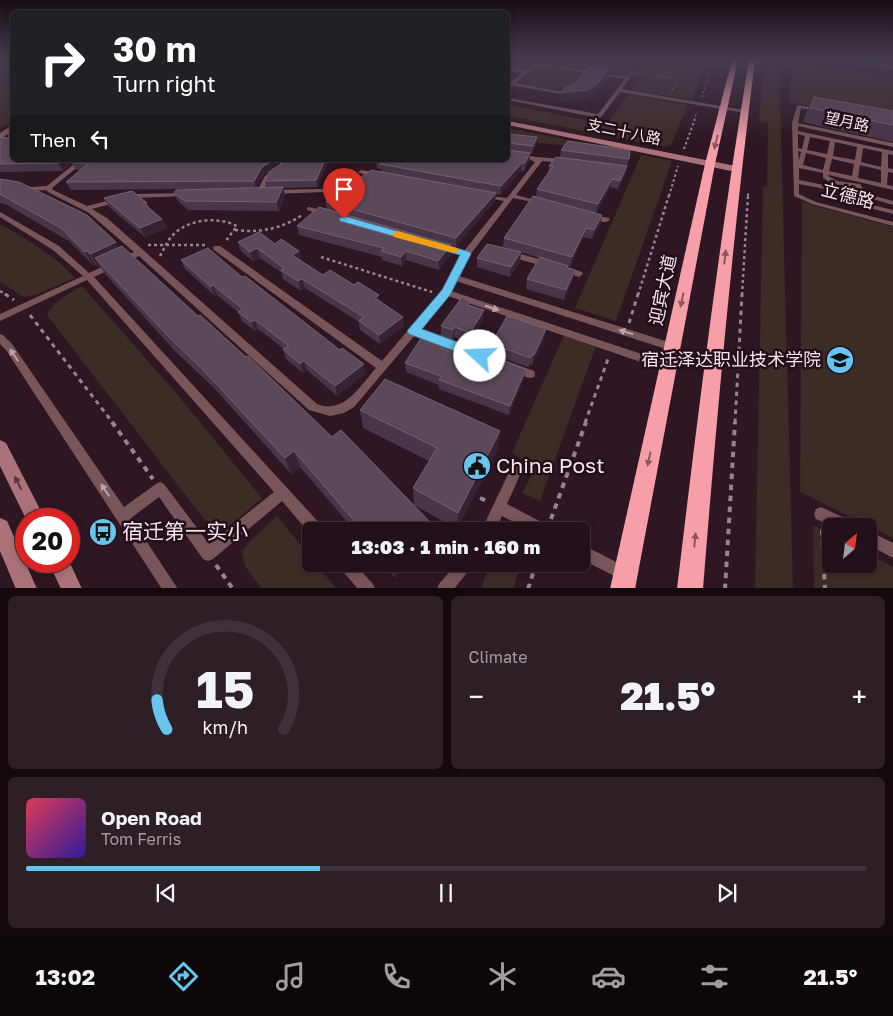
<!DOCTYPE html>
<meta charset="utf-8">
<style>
:root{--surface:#22111a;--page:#2e1f27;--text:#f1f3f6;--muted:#a29da2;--line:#3f3139;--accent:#67c4ef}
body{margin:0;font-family:"Golos Text","Noto Sans SC",sans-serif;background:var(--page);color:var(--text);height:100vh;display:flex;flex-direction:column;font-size:19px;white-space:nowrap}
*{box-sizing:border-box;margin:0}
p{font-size:16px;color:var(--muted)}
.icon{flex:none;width:28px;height:28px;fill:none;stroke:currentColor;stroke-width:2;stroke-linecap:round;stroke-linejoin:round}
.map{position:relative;height:588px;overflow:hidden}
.side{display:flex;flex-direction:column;gap:8px;padding:8px;background:#13090e;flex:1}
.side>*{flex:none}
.top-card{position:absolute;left:10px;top:10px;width:500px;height:152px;border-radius:8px;box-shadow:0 2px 8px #0003,0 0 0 1px var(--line);background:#202124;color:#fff;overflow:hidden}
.needle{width:32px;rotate:28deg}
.tools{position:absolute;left:822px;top:518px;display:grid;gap:10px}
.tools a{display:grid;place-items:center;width:55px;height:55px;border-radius:8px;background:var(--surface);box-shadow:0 2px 8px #0003,0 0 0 1px var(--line);font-size:25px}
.speed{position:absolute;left:15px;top:508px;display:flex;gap:10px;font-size:25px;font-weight:700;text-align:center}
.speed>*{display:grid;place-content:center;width:65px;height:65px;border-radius:50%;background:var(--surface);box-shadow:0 2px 8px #0003,0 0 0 1px var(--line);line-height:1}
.speed .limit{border:8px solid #d22;background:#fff;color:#111}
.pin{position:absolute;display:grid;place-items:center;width:42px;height:42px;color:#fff;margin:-51px -21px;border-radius:50% 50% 50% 0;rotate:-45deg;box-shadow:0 0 5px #0007}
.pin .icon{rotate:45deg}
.me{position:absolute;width:55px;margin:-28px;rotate:290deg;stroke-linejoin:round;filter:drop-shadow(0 0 4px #0008)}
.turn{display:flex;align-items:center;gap:18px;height:105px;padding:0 20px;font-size:22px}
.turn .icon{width:65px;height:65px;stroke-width:2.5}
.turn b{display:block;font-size:35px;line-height:42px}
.then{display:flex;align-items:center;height:48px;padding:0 20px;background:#0003;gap:10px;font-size:19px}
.big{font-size:38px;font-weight:800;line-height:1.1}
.side .tile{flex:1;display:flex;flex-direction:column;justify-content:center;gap:8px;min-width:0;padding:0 18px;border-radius:8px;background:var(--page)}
.side .dial{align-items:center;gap:0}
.dial svg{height:130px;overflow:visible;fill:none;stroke:var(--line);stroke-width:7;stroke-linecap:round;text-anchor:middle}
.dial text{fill:var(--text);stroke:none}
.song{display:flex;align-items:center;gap:15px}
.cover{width:60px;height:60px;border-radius:8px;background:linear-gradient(135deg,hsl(350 70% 55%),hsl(250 70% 35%))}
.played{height:5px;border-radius:2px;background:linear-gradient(90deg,var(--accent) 35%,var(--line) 35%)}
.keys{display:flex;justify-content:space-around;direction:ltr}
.heat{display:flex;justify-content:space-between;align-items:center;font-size:28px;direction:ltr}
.side .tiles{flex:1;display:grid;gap:8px;grid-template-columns:1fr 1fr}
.tile:last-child{grid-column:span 2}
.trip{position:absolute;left:302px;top:522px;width:288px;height:50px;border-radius:8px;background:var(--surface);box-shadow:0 2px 8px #0003,0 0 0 1px var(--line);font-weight:800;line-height:50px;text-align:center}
.dock{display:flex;height:80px;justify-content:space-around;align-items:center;background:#0e070a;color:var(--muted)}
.dock .icon{width:35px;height:35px}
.dock .current{color:var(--accent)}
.dock b{font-size:22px;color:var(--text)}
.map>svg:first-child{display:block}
.green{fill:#3d2b26}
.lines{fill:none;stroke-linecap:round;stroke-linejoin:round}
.stream{stroke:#504755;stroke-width:2.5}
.path-far4{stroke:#98848e;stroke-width:1;stroke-dasharray:2 2;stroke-linecap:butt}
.path-far3{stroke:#98848e;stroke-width:2;stroke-dasharray:2.5 2.5;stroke-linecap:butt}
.path-far2{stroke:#98848e;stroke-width:2.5;stroke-dasharray:3 3;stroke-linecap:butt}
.path-far1{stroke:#98848e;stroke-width:3;stroke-dasharray:4.5 4.5;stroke-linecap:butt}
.path{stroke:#98848e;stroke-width:4;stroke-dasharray:5.5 5.5;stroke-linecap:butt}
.lane{fill:#785559;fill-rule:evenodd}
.street{fill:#785559;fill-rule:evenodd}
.secondary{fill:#ab7379;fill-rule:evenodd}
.highway{fill:#f69fa9;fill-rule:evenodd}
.wall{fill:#483648}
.shaded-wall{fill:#362232}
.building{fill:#5b495a;stroke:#736171}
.oneway{fill:#8d5661}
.oneway2{fill:#bda4aa}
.oneway3{fill:#5a363f}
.route{fill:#67c4ef;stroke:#437f9b}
.slow{fill:#f59e0b}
.labels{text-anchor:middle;stroke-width:5;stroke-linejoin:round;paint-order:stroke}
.far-street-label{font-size:15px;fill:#f5e5ec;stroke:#240e19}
.street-label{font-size:18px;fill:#f5e5ec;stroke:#240e19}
.poi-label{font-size:18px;fill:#f5e5ec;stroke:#240e19;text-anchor:end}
.near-poi-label{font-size:21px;fill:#f5e5ec;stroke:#240e19;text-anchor:start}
</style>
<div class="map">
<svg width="893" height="589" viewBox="0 0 893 589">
<rect width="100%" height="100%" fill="#2e1723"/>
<!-- green -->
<path class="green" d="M0,60H12V121L0,129Z
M508,60H706L692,100L633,90L640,80L625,75L539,62L531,64L522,71L508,68Z
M765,60H779L793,588H755L763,187L767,185L768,123L759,121Z
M825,60H893V71Z
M792,61L893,78V114L881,119L789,102Z
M536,66L581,72L583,74L568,91L562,92L514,84Z
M628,95L688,105L671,145L665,147L508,116V107L509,105L607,124Z
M508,128L672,161L616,321L575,308L641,155L508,139Z
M802,202L893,227V538L800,492Z
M0,224C27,239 54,255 75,278L35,295L24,297L0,282Z
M82,286L177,394L262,498L234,522L221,530L210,527L47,315C53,301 70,293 82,286Z
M564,335L596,346L540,501L522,493L536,467L512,453Z
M277,516L311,558V564H316L336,588H261L245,566L242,552L250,541Z
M813,525L831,534V564H869V554L893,567V588H814Z
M490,564H521L513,588H481Z"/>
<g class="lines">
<!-- stream -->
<path class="stream" d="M696,60H699
M861,60L893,68
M890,68L891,60"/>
<!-- path-far4 -->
<path class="path-far4" d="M633,72L674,79L676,81L672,90
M702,97L713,60
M694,120L697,112"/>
<!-- path-far3 -->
<path class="path-far3" d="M684,149L695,119
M326,183L339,174L352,170
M330,189L337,184L340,174
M669,196L678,166
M748,196V193"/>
<!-- path-far2 -->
<path class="path-far2" d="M235,230C260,233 281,229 302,215
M148,245H207
M160,256C164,249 167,241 173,235C188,219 218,216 237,226L225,242
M321,257L432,292
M0,291L7,295
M638,295L669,195
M742,295L748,195"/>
<!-- path-far1 -->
<path class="path-far1" d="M5,294L14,300
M30,315L113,423
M629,323L638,294
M585,423L608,359
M735,423L742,294"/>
<!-- path -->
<path class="path" d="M112,422L153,479
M480,498L487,501
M551,519L586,422
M822,530L825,589
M216,565L233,589
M528,589L536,564
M725,589L735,422"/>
<!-- lane -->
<path class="lane" d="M536,63L628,77L630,78L622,89L749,111L746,113L620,92L601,117L599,118L508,100V98L598,114L625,79L537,65L515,83L561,92L571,90V92L561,94L510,85V83L522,73L508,70V68L524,71Z
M799,105L823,110L820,112L801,108L798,123L893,143V147L798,126V131L893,151V155L888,154V168L893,169V173L888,172L887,185L893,186V190L829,175L828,176L837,181L860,184L867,194L893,201V205L863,196L856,187L833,184L823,178V173L799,168V180L829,186L834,193L839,197L893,210V214L835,199L829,195L825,189L799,184V194L816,202L893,222V226L812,204L794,196L792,123L797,106ZM798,134L805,136L802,149L798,148ZM810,137L830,141L827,154L807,150ZM835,142L857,147L855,160L833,156ZM863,148L882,152L881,167L861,162ZM798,151L801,152L799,160ZM806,153L826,158L823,170L803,165ZM832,159L854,164L852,176L829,171ZM860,165L881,170V183L858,178Z
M508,152L536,157L563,159L566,161L563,163L542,161L516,195L543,202V204L513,198L470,255L459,276L675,344L677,347L675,350L672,351L456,281L451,291L672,364L673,367L672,370L668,371L664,370L448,296L420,330L534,371L535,374L534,377L530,378L526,377L415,335L354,407L344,413L330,416L309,410L139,256L94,277L322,526L324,531H311V535L282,501L213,559L208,561L203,559L159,497L131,518L178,589H162L6,350L0,344V334L3,335L12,344L124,507L156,484L160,482L164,484L209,544L274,492L87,280L0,321V314L83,276L53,250L0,217V212L59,246L89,273L134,252L89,213L48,192L46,190L31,191L0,185V181L31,187L47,186L79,160H86L52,188L53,190L87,206L134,194L189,193V195L187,196L134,198L92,209L107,218L317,404C344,415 361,385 376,368L214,250L213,248L214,246H220L382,361L442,290L461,255L438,249L437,247L438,245H441L464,251L504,201L482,197V195L507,198L535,162L529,159L508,156Z
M282,160H288L281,171L270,178L261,194H257L256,193L265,176L277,169Z
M361,170L378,173L381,175L378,177L359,173L358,172Z
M322,189L325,191L324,192L272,194L269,192L272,190Z
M309,207L328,212L329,214L325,216L307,210V208Z
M587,214L609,218L610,220L606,222H603L587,218Z
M508,252H514L552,263L553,265L549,268L546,267L508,256L507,254Z
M564,266L582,272L583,274L579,277L561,271L560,269L561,267Z
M518,460L522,462L524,466L507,504L549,526L551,531H531L502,516L495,531H481L514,462Z
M821,507L851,521L853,526H832L816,519L814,514L816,509Z
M869,531L893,543V558L869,545Z
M581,544L630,569L632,574L630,579L625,581L620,579L581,559Z
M339,564H355L373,584L375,589H358L341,569Z
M456,564H472L470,569L454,589H437L439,584Z"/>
<!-- street -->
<path class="street" d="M9,127H12V132L0,139V133Z"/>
<!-- secondary -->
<path class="secondary" d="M508,121L736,166L740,169L736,172L508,125Z
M0,440L6,443L45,519H26L0,466Z
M0,518L7,521L37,589H16L0,551Z
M48,561H69L82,589H61Z"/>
<!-- highway -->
<path class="highway" d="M732,60H738L715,164L635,589H610L705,164Z
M749,60H755C733,236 717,412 703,589H677C698,412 720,236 749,60Z"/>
</g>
<!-- wall -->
<path class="wall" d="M814,97L893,111V142L803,122L807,111Z
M508,134L537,137L536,145L532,154H530L529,161L524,171H521L500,195L496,194L495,201L456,247L451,245V254L439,270L406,260L402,266L382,260V257L299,235L297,226L327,210L326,202L381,172V169L377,168L376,160Z
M0,138L12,160H280L264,174L257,187H266L265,181L329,160L317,187L283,188L285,195L279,211L188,210L178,201L174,193L187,189L71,190L66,182L80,170H76L72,163L63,171L0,172Z
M561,150L629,159L625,174L618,189L610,187L596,213L602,215L600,224L592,239L583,237L570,267L568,266V268L575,270L573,280L564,300L526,289L527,279L539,258L521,252L520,261L510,277L477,267V258L517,251L503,247L504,238L536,197L537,189L548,174L549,166L560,158Z
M0,179L119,247L198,316L332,437L432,524L433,531H355L300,467L291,474L215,389L175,351L105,274L100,266L98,267L95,264L93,265L69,241L5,204L0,203Z
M104,198L147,203L150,209L162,219L167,228L145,237L109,207Z
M238,242L275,244L323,275L354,285L379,295V301L404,326L380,344L360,330L359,322L305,288L301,291L283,279L282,273L260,258L253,261L241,251Z
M181,260L242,277L366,373L337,396L307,370L303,373L286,359L283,349H284L258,329L255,331L242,321L238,312L217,295L215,296L185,269Z
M470,305L483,320L469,342L454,337L453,340L441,336V326Z
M546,329L544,339L532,365L530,364L529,367L505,359V356L492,351L493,341Z
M447,349V350L497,368L526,369L524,378L509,415L439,389V385L406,372L405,363Z
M360,410L498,449L457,529L414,505L413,488L429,461L363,428Z
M383,564H408L395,578Z"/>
<!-- shaded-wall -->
<path class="shaded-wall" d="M514,63L513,76L508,80V68Z
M609,69L608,78L596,93L586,100L559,102L560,93Z
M537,137L536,145L532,154L533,146Z
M530,153L529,161L524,171L525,163Z
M62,160H76L63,171L59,163Z
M274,160H280L276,168L264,174L256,189L254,181L262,167Z
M325,160H329L317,187L316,180Z
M522,163L521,171L500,195L501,186Z
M627,166L625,174L618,189L620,181Z
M612,179L610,187L596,213L598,204Z
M283,187L285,195L279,211L276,202Z
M496,193L495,201L456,247V238Z
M602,215L600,224L592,239L594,230Z
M162,219L167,228L145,237L140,228Z
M586,228L583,237L570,267L572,257Z
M116,242L123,255L95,258L100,266L98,267L90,254Z
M451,245V254L439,270L438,261Z
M257,248L260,258L253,261L250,252Z
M87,251L95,264L93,265L85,252Z
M299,251L302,261L295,264L292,255Z
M406,251V260L402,266L401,257Z
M521,252L520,261L510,277L511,267Z
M575,270L573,280L564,300L566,290Z
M302,279L305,288L301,291L298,281Z
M213,285L217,295L215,296L211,287Z
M379,295L380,305L375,298Z
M484,310L483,320L469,342L470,333Z
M403,317L404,326L380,344L379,335Z
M255,320L258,329L255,331L251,322Z
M455,327L454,337L453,340V330Z
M546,329L544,339L532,365L534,355Z
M447,340V349L442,358V348Z
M304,361L307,370L303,373L300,364Z
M364,364L366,373L337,396L335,386Z
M526,369L524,378L509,415L510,406Z
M500,431L498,449L457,529L458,513Z
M294,451L300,467L291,474L285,458Z
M432,524L433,531H425Z
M393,564H408L395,578L392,565Z"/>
<!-- building -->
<path class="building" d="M508,62L514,63L508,68Z
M590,66L609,69L597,84L588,90L560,93L566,87L573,85Z
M814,97L893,111V125L810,108Z
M12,129V160H62L59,163L0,164V138L1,137L9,138V132Z
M508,134L537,137L533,146L508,143Z
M568,141L630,150L629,159L561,150Z
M508,143V150L530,153L525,163H522L501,186L380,164L383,162L376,160H508Z
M556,157L627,166L620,181L612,179L598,204L537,189L553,166H549Z
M76,160H274L262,167L254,181L66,182L89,163H72Z
M284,160H325L316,180L265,181L269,172L281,164Z
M371,170L496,193L456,238L326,202Z
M0,179L19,182L87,215L116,242L90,254L87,251L85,252L61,228L0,194Z
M283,187L276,202L185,201L174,193L176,190Z
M132,191L147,203H143L162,219L140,228L104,198Z
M533,196L602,215L594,230L586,228L572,257L504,238Z
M319,207L451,245L438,261L406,251L401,257L381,251L384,248L297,226Z
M259,232L275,244L281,239L299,251L292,255L323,275L330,270L354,285L358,282L379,295L375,298L403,317L379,335L359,321L364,317L302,279L298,281L281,270L284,268L257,248L250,252L238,242Z
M487,244L521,252L511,267L477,258Z
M122,246L198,316L200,315L246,357L248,356L332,437L341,430L432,524L425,531H363L294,451L285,458L206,373L166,334L95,258Z
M208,248L242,277L245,276L340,350L342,348L364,364L335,386L304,361L300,364L283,349L289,346L255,320L251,322L238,312L243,309L213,285L211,287L181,260Z
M540,257L568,266L567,268L575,270L566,290L527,279Z
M462,297L470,302L468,305L484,310L470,333L455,327L453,330L441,326Z
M507,316L546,329L534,355H532L530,358L506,349L507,346L493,341Z
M435,335L447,340L442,348L497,368L501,360L526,369L510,406L439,380L441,376L405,363L421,338L431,341Z
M385,379L500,431L458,513L413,488L437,448L360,410Z"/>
<!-- one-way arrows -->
<defs><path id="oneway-solid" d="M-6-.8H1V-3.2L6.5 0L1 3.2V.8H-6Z" transform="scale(1.25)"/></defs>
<g class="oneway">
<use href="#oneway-solid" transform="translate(716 142) rotate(104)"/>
<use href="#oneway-solid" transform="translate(725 257) rotate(-83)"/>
<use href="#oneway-solid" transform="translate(682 300) rotate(102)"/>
<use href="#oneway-solid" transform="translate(649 459) rotate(102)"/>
<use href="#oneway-solid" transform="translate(695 540) rotate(-84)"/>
</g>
<g class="oneway2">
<use href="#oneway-solid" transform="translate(492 308) rotate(19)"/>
<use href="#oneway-solid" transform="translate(626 332) rotate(-162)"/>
<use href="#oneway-solid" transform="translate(14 355) rotate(-124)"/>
<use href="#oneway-solid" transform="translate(105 490) rotate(-124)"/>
</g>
<use class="oneway3" href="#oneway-solid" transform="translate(18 483) rotate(-117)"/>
<!-- sky -->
<linearGradient id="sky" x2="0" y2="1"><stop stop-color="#190d13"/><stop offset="0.42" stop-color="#463c50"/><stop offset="1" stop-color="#463c50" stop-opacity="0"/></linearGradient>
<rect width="893" height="142" fill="url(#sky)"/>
<!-- route -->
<path class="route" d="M344,216L470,252L471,254L450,295L422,329L485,352L487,356L485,359H476L409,334L407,331L442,290L460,255L340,221L339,219Z"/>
<!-- slow -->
<path class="slow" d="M397,231L457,248L459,250L454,253L394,237L392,234Z"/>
<!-- icons -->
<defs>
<symbol id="university-disc" viewBox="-11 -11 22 22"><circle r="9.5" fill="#67c4ef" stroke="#240e19"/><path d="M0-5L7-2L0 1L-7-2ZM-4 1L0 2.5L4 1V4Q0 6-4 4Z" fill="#111"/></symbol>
<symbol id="civic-disc" viewBox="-11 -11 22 22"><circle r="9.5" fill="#67c4ef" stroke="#240e19"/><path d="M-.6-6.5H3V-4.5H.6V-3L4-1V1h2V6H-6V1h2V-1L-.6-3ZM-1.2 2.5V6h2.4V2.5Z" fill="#111"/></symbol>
<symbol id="bus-disc" viewBox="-11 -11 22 22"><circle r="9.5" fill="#67c4ef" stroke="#240e19"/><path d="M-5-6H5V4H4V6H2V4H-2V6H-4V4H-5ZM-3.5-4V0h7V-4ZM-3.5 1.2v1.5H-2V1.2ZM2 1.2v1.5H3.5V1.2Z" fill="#111"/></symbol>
</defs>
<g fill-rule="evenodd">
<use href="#university-disc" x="824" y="344" width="32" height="32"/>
<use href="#civic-disc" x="461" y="450" width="32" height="32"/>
<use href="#bus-disc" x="87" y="516" width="32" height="32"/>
</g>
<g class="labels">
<!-- far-street labels -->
<g class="far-street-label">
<text transform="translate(847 122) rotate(12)" y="5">望月路</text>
<text transform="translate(624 132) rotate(12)" y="5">支二十八路</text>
</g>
<!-- street labels -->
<g class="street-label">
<text transform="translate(848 196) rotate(15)" y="6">立德路</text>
<text transform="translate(663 290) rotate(-78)" y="6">迎宾大道</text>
</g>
<!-- poi labels -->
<g class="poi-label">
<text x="821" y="366">宿迁泽达职业技术学院</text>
</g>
<!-- near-poi labels -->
<g class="near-poi-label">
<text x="496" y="473">China Post</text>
<text x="122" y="539">宿迁第一实小</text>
</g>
</g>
</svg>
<div class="tools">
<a><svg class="needle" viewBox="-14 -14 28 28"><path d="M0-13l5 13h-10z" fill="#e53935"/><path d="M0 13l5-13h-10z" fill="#a29da2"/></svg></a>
</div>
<div class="speed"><div class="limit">20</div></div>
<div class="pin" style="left:344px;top:219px;background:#d93025"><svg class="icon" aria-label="arrive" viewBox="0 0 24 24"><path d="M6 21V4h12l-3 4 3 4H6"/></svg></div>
<svg class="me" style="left:480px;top:356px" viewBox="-20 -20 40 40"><circle r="19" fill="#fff"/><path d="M0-13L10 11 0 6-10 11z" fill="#67c4ef"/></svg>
<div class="trip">13:03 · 1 min · 160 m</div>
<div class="top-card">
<div class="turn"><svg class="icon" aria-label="right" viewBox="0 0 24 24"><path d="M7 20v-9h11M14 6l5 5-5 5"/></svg><div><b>30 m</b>Turn right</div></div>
<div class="then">Then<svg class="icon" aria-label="left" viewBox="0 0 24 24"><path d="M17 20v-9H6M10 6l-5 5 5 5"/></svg></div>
</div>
</div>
<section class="side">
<div class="tiles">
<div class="tile dial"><svg viewBox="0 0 100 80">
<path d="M14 69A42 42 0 1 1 86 69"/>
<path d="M14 69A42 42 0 0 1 8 51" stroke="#67c4ef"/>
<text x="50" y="56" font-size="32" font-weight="700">15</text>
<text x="50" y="72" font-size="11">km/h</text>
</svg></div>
<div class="tile"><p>Climate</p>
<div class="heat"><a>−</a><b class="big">21.5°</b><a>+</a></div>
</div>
<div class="tile">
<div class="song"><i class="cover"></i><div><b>Open Road</b><p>Tom Ferris</p></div></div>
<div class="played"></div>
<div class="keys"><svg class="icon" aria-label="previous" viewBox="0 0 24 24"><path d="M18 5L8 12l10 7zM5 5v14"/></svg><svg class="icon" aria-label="pause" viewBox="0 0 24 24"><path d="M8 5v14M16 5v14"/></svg><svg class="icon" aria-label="next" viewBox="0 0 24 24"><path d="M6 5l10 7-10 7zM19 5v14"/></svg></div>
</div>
</div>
</section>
<nav class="dock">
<b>13:02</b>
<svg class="icon current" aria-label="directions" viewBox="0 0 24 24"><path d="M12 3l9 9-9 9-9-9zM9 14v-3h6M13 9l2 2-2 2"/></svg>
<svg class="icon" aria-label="music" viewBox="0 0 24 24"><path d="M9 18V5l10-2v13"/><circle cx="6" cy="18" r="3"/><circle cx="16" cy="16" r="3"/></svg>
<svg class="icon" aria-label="phone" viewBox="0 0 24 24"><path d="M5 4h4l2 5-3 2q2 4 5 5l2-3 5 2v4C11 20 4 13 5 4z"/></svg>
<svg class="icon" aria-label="climate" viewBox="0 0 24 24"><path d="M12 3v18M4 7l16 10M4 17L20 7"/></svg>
<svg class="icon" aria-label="car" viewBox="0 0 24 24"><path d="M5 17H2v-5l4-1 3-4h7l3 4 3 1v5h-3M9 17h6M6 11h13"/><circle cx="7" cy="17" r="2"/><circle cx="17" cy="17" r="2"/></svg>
<svg class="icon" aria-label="filters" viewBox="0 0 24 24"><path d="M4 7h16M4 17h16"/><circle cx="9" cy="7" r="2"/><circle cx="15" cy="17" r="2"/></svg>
<b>21.5°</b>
</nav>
